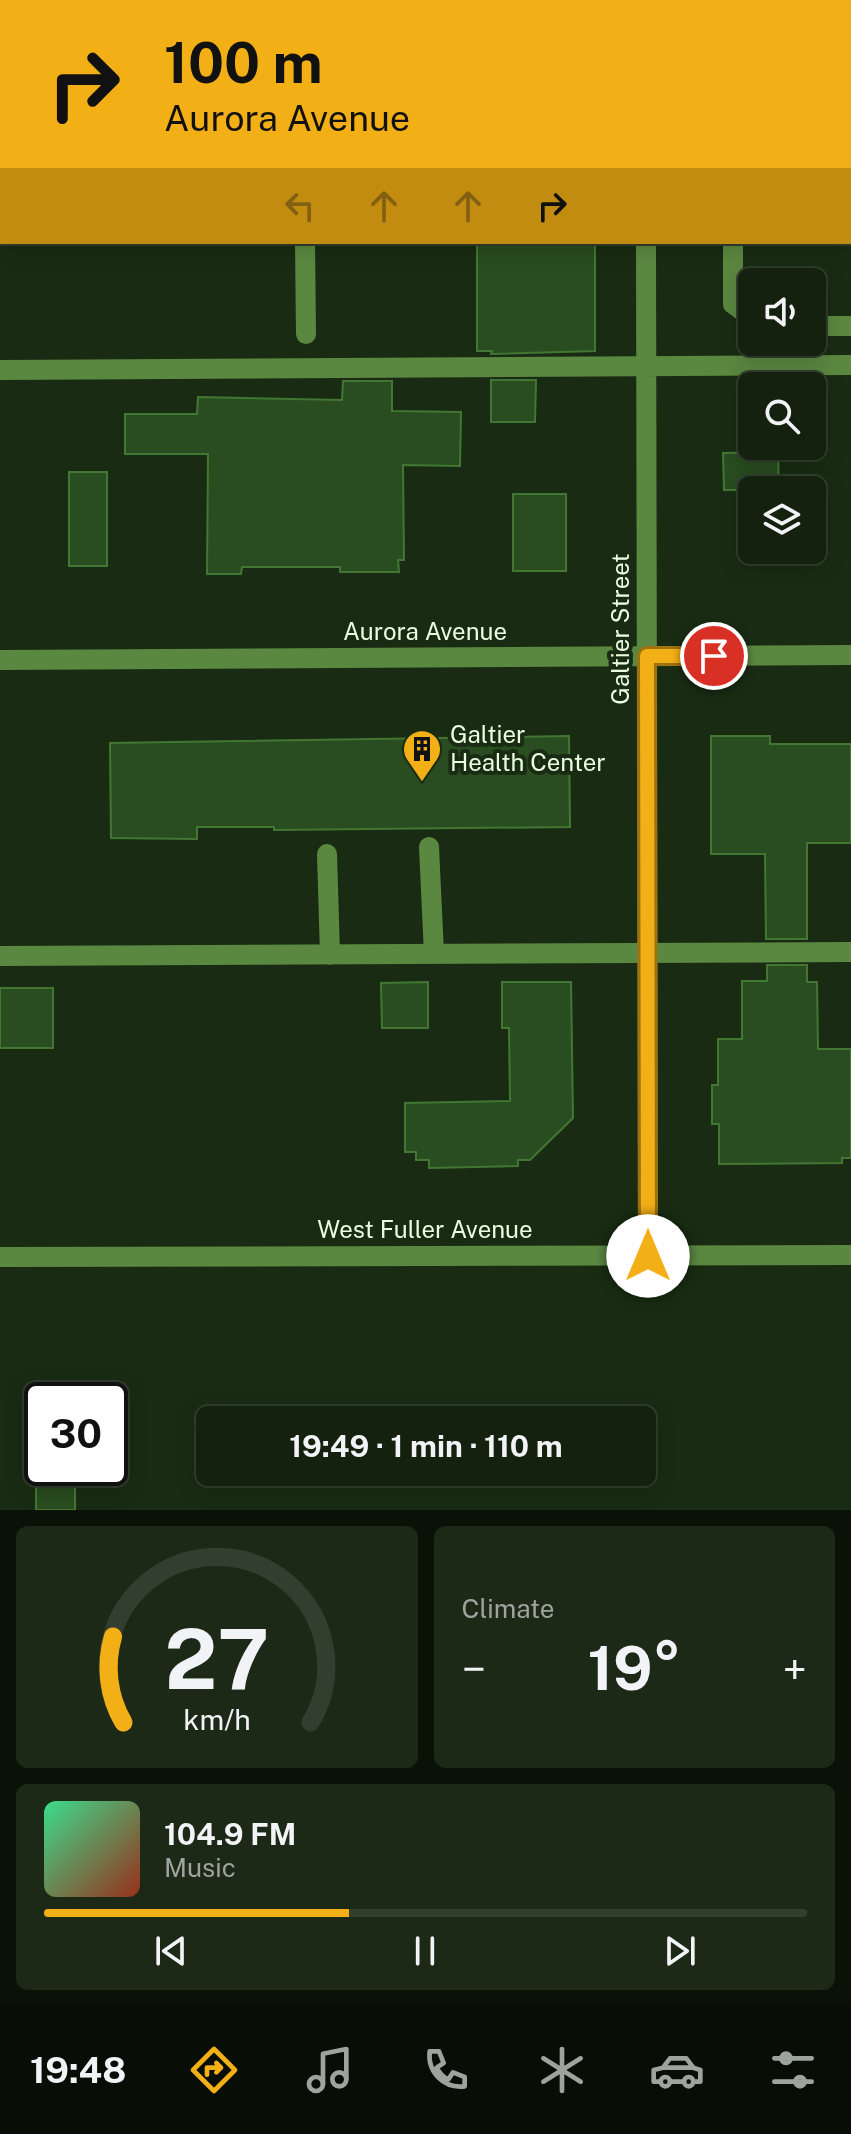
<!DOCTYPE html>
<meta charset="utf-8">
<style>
:root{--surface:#13210e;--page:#1c2917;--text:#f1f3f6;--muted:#9da39e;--line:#323e2e;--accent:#f3af16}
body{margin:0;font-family:"Public Sans",sans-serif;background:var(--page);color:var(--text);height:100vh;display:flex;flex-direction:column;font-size:30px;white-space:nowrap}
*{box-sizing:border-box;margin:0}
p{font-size:26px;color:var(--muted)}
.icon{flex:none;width:44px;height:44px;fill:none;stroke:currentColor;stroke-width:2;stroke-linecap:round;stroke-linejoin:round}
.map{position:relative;height:1510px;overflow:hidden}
.side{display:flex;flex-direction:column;gap:16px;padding:16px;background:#0a1208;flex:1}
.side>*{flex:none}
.guide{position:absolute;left:0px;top:0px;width:852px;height:244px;box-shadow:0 4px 20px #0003,0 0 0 2px var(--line);background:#f3af16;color:#111;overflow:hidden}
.fabs{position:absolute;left:738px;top:268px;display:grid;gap:16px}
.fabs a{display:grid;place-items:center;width:88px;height:88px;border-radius:12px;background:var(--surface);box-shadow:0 4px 20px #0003,0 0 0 2px var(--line);font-size:40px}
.speed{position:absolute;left:24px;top:1382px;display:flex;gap:16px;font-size:40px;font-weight:700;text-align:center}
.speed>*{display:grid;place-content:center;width:104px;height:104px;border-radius:50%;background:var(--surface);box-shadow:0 4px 20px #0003,0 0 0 2px var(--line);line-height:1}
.speed .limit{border:4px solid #111;border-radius:12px;background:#fff;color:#111}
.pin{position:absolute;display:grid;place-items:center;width:68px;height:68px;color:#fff;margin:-34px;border:4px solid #fff;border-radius:50%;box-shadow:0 2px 8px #0007}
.me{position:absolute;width:88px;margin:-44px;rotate:0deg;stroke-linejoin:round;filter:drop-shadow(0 0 6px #0008)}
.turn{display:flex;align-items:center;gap:28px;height:168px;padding:0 32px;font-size:36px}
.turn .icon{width:104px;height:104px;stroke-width:2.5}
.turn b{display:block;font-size:56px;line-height:68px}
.lanes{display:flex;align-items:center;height:76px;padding:0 32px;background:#0003;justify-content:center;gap:40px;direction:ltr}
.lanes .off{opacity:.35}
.big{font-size:60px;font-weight:700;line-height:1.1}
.side .widget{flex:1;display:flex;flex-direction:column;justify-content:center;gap:12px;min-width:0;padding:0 28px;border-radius:12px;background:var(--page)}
.side .dial{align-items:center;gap:0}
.dial svg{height:208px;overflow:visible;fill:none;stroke:var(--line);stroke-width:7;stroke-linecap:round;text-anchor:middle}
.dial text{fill:var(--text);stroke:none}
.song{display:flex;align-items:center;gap:24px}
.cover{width:96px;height:96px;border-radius:12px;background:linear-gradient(135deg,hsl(150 70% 55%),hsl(10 70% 35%))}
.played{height:8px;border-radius:4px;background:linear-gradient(90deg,var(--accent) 40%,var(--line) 40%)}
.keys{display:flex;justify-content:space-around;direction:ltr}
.heat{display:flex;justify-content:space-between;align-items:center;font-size:44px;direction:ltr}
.side .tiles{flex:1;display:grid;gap:16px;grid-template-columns:1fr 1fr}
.widget:last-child{grid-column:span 2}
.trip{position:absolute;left:196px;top:1406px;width:460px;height:80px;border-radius:12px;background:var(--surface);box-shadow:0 4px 20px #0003,0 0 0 2px var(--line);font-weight:700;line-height:80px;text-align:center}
.tabs{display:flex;height:128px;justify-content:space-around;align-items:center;background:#080d06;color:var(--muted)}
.tabs .icon{width:56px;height:56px}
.tabs .selected{color:var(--accent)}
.tabs b{font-size:36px;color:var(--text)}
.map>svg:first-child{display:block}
.building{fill:#294c20;stroke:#427733;stroke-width:2}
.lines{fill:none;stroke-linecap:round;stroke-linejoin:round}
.minor{stroke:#5b8841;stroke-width:20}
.major{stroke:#6df88b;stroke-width:20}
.tram{stroke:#f3af16;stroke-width:2}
.route-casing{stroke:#9e720e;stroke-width:20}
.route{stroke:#f3af16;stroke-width:14}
.labels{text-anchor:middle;stroke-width:8;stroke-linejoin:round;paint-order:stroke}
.street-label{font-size:24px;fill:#e9fde0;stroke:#192c13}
.poi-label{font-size:24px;fill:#e9fde0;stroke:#192c13;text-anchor:start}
</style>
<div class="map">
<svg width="851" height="1510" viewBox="0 0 851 1510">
<rect width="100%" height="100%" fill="#192c13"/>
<!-- building -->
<path class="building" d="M477,242H595V351L491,354L492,351H477Z
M491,380H536L535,422H491Z
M343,381H392V411L461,412L460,466L403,465L404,560H398L399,572H340V567H242L241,574H207L208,454H125V414H197L198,397L342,400Z
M778,452L779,490H724L723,453Z
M69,472H107V566H69Z
M513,494H566V571H513Z
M569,736L570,827L274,830V827H197V839L111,838L110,743Z
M711,736H770V744H851V843H807V939H766L765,854H711Z
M767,965H807V982H817L818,1049H851V1158H842V1163L719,1164V1124H712V1085H718V1039H742V981H767Z
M428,982V1028H382L381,983Z
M502,982H571L573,1118L530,1160H518V1166L429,1168V1160H416V1152H405V1103L510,1101L509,1028H502Z
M0,988H53V1048H0Z
M36,1477H75V1510H36Z"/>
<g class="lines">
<!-- minor -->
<path class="minor" d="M305,242L306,334
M646,242L648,1256
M733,242V304L752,318
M812,326H851
M0,370L851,365
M0,660L851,655
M429,847L434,954
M327,854L330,955
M0,956L851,952
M0,1257L851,1255"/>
<!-- major -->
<path class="major" d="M850,13H851
M0,19H2
M0,112H2
M850,125H851"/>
<!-- tram -->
<path class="tram" d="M850,48H851
M0,53H2
M850,73H851
M0,78H2"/>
</g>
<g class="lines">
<defs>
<path id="route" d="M648,1256L647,656H714"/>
</defs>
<!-- route casing -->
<use href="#route" class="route-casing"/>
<!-- route -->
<use href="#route" class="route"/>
</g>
<!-- icons -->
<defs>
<symbol id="building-pin" viewBox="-11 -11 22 30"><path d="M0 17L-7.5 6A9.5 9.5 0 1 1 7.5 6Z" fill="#f3af16" stroke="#192c13"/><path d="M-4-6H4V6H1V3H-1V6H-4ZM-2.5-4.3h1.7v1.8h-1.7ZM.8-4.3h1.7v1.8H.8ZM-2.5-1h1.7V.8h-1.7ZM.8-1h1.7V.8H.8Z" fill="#111"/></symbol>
</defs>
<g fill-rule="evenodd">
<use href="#building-pin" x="400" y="727" width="44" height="60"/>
</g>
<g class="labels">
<!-- street labels -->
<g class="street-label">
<text transform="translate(621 629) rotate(-90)" y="8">Galtier Street</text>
<text x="425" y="640">Aurora Avenue</text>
<text x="425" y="1238">West Fuller Avenue</text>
</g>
<!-- poi labels -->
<g class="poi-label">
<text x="450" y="743">Galtier<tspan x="450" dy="28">Health Center</tspan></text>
</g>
</g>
</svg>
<div class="fabs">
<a><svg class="icon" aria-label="sound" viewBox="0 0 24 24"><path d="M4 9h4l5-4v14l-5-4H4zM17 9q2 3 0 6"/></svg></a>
<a><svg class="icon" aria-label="search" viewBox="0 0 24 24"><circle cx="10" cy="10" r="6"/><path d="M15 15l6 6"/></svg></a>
<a><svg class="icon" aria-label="layers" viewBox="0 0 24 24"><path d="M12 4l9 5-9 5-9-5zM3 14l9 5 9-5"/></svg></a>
</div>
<div class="speed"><div class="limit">30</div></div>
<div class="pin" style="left:714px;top:656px;background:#d93025"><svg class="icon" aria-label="arrive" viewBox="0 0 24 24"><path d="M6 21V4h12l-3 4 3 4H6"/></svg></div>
<svg class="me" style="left:648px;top:1256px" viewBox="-20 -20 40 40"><circle r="19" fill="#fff"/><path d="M0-13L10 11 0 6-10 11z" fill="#f3af16"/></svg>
<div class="trip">19:49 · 1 min · 110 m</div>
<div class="guide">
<div class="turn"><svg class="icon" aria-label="right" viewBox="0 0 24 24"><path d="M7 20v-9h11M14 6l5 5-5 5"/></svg><div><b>100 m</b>Aurora Avenue</div></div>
<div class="lanes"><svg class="icon off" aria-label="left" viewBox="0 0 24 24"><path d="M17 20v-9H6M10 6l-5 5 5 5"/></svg><svg class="icon off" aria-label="ahead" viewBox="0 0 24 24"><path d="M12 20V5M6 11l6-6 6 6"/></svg><svg class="icon off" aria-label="ahead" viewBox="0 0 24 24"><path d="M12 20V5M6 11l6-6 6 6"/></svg><svg class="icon" aria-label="right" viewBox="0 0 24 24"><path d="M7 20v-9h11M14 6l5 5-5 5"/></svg></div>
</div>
</div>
<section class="side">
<div class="tiles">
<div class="widget dial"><svg viewBox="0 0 100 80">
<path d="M14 69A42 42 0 1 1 86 69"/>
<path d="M14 69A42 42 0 0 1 10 36" stroke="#f3af16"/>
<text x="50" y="56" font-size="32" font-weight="700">27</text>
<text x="50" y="72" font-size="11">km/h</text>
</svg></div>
<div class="widget"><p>Climate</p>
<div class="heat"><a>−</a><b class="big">19°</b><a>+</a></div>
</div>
<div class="widget">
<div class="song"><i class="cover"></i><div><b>104.9 FM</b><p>Music</p></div></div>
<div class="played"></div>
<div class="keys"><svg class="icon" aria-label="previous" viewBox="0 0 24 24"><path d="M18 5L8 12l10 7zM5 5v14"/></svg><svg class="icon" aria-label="pause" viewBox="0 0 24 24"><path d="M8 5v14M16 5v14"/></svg><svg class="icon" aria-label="next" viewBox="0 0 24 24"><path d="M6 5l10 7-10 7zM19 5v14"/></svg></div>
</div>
</div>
</section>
<nav class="tabs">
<b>19:48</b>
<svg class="icon selected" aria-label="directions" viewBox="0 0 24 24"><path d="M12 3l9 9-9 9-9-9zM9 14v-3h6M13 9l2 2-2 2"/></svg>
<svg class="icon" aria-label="music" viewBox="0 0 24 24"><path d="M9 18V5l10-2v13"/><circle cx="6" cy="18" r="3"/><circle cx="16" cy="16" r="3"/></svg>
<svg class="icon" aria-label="phone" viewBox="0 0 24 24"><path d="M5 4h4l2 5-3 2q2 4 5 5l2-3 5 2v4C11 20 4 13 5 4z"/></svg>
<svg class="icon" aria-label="climate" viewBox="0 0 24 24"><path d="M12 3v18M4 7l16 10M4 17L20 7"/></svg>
<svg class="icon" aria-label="car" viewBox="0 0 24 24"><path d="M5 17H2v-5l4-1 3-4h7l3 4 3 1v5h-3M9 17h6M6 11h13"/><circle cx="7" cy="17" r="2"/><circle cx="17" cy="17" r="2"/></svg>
<svg class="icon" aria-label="filters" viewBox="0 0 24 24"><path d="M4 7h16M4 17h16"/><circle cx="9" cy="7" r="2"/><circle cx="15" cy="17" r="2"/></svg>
</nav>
